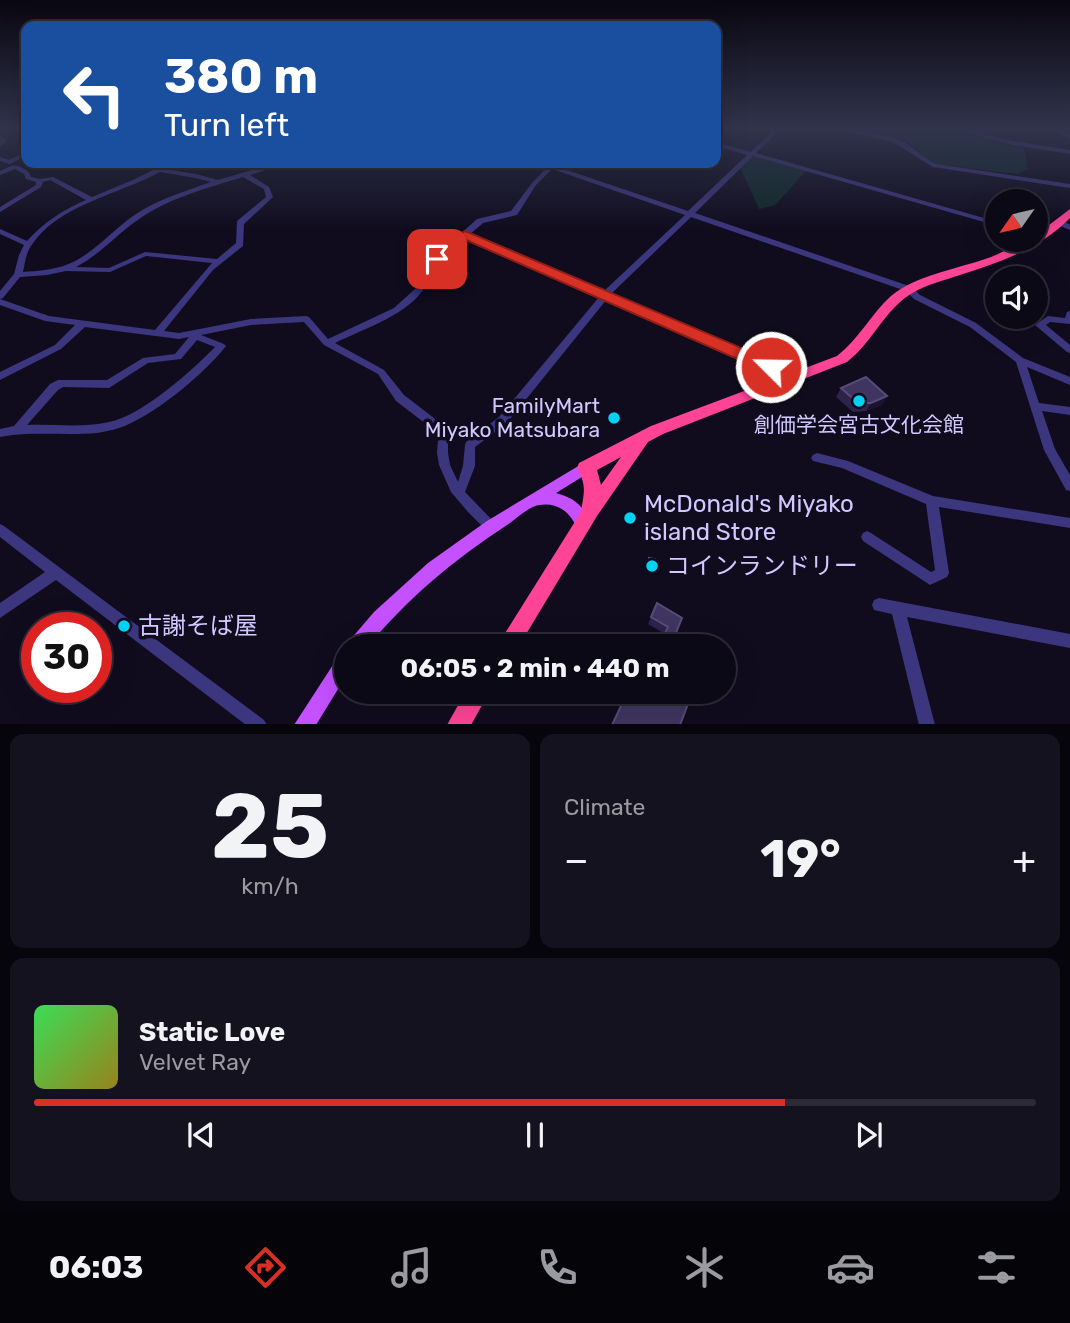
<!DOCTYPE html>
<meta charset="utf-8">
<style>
:root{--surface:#0c0916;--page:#15121f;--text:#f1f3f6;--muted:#9a9aa1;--line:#2c2a35;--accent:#d93025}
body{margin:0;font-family:Rubik,"Noto Sans JP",sans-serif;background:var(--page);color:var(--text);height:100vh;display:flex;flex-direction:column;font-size:26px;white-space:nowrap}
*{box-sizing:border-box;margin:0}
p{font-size:23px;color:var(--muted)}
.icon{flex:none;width:38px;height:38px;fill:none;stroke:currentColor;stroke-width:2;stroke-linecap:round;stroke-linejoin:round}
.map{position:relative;height:724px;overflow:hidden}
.side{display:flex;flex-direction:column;gap:10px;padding:10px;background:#07050c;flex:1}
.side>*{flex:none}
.banner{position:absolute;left:21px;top:21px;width:700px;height:147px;border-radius:14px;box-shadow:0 7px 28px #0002,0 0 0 2px var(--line);background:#1a4fa0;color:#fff;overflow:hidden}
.needle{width:46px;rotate:236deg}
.tools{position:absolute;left:985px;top:189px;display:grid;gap:14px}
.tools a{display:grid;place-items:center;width:63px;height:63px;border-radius:50%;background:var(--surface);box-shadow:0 7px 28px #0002,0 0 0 2px var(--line);font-size:35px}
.speed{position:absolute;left:21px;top:612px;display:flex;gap:14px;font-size:35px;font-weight:700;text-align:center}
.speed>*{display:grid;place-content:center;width:91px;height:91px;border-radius:50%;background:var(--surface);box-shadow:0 7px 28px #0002,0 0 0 2px var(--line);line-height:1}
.speed .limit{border:10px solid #d22;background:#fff;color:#111}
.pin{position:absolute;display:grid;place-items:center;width:60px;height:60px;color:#fff;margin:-30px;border-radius:14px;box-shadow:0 4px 10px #0006}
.me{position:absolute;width:77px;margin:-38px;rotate:293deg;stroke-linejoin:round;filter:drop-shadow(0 0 5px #0008)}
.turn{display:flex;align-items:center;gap:24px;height:147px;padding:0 28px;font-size:32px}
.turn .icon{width:91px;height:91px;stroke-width:2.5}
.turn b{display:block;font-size:49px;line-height:60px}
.big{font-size:52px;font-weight:700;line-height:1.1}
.side .card{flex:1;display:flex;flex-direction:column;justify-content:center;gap:10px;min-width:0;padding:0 24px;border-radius:14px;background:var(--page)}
.side .dial{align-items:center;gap:0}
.dial b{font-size:91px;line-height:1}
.song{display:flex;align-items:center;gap:21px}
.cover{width:84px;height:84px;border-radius:10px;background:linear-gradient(135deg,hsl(130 70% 55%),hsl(50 70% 35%))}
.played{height:7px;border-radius:4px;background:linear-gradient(90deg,var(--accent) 75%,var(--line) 75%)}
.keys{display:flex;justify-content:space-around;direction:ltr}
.heat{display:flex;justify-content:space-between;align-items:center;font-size:38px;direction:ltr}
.side .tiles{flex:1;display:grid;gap:10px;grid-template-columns:1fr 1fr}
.card:last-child{grid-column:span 2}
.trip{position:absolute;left:334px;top:634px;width:402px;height:70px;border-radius:35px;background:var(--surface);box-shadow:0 7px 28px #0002,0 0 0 2px var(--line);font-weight:700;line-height:70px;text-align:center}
.menu{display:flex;height:112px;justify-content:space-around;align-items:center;background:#050409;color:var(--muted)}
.menu .icon{width:49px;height:49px}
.menu .on{color:var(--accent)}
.menu b{font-size:32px;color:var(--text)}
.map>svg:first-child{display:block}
.green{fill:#0f2828}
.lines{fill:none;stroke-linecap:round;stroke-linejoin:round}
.minor{fill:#3b367e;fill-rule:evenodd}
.major{fill:#c450ff;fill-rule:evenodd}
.highway{fill:#ff4496;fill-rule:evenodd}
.wall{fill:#2d234c}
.shaded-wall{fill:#1a1332}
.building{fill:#3f3560;stroke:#564c79;stroke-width:2}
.route{fill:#d93025;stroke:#8d1f18;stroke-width:2}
.poi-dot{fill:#00d2f4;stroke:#100c1e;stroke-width:2.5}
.labels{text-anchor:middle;stroke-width:7;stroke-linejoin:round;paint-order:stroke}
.poi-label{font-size:21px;fill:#d1c9ff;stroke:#100c1e;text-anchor:end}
.near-poi-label{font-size:24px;fill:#d1c9ff;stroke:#100c1e;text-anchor:start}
</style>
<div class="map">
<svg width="1070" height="725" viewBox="0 0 1070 725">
<rect width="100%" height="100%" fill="#100c1e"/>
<!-- green -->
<path class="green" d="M850,129H945L1024,149L1028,169L1017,174L935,164C924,160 923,154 914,147C899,133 870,132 850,129Z
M753,155L806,171L775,205L759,209L740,167Z"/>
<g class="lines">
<!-- minor -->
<path class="minor" d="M775,129H781L756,153L998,222V226L753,156L695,213L912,287L920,295L976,323L1023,358L1070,377V385L1027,367L1039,403L1070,407V415L1042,411L1055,449L1070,475V491L1066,490L1044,450L1016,362L970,327L914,299L906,291L691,217L611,294L798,374L800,377L798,380H792L607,299L507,423L475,447V466L465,492L495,523L497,527L495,531L491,533L487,531L468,512L451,492L439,465L437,453L438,440L426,424L396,401L378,374L324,345L304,322L251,325L201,335L224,344L226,346C205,373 160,410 129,424C119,429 108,431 97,433C65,436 32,431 0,437V429L14,426L50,384L58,380H107L143,358L175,354L189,337L179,339L85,327L61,349L0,380V372L55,345L75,325L45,321L0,305V299L49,316L155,330L212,263L146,256L110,272L66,271L47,275L20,277L3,298L0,299V291L14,274L19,255L24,245L0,234V229L27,241C44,222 63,210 86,200L50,180L43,182L41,187L0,212V207L36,185V182L26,179L24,174L15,169L0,175V171C15,164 15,163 29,172L31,177L40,179L53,177L92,197L133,180L167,163H174L165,169L196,174L218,180L276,163H285L284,164L250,175L269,187L273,197L244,224L243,246L213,270L164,331L179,333L251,319L306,316L309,317L328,339L394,308L416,288L418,285L415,277L420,270L477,219L511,211L532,183L551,163H557L555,166L688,211L747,155L716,146V142L751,152ZM552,169L685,215L604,291L470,234L483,223L517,215L536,185ZM160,172L196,178L211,182C186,191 158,199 136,214C112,230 93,255 66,265C52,270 37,271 23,272C25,263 26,253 31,246C57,205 120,194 160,172ZM243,177L264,189L266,197L237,221L236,243L217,259L145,252L109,268L76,267C101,254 119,232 142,217C172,197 210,187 243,177ZM466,237L600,296L499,417L466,442L465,445L463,466L458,482L450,465L448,453V439L434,418L404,395L384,370L335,343C363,329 411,314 426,285L423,277L426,274ZM197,340L215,347C192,371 141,416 109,422C82,428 54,424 27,425L58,390L63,387L109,388L148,363L181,359Z
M834,129C857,129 884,132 904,142C916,149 924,159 936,164L1070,184V188L933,167L893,142Z
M953,129H963L1012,141L1070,150V154L1012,145Z
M1051,129H1058L1070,135V139Z
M0,135L7,141L0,146Z
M26,152V156L10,164L0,161V157L9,160Z
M1058,221H1064L1070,225V230L1058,225Z
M1070,311V324L1050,322L1046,325L1070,345V353L1067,352L1035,325L1048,316L1065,318L1067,312Z
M817,453L848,461L933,496L1070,518V528L939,507L949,573L947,577L930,585L863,541L861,537L863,533L867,531L871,533L931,572L935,570L926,504L842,468L813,461L811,458L813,455Z
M0,524L4,526L264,720L267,725H246L56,580L0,618V603L45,572L0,537Z
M879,598L1070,634V648L907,617L935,725H919L892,614L874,610L872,605L874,600Z"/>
<!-- major -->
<path class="major" d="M585,462L590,464L592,468L590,472L556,493C575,498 583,506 591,523L589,528L583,530L577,528C570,512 558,502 539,505C528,507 516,519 507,525C455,559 408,598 368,646H347L350,640L374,612L428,563L487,521Z
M346,651V676L316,725H294L340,654Z"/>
<!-- highway -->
<path class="highway" d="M1070,209V218C1040,249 1000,262 960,275C945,280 928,284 914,292C885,308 873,342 847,362L663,434L648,442L597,516L519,646H497L581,512C584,492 587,486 577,468L579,463L651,426L837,356C859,339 871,314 891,296C916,275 961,268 991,257C1005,252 1022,240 1036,240V235ZM621,457L601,485L597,470Z
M466,691H490L471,725H447Z"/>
</g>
<!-- wall -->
<path class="wall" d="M841,388L887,396L882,405L866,411L853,412L836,397Z
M649,558L656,569L655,572L648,571Z
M651,617L682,618L665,634L648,624Z"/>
<!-- shaded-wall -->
<path class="shaded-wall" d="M887,396L882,405L866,411L871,403Z"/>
<!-- building -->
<path class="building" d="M866,377L887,396L871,403H858L841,388Z
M649,558L655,559L656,569H649Z
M657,603L682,618L676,633L688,640L685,646H659L668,627L651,617Z
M628,691H683L691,696L680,725H612Z"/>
<!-- sky -->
<linearGradient id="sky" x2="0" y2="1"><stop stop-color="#090710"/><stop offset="0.56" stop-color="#31344c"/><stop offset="1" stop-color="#31344c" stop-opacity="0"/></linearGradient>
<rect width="1070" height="230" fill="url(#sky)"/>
<!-- route -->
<path class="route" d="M465,231L777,363L779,367L771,373L765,371L466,240L441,262H432V256Z"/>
<!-- markers -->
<g class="poi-dot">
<circle cx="859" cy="401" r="7"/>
<circle cx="614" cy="418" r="7"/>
<circle cx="630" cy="518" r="7"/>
<circle cx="652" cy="566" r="7"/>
<circle cx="124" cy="626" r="7"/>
</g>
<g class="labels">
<!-- poi labels -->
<g class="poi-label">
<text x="600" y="413">FamilyMart<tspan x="600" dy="24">Miyako Matsubara</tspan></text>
<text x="859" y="432" text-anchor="middle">創価学会宮古文化会館</text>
</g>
<!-- near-poi labels -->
<g class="near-poi-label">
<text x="644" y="512">McDonald's Miyako<tspan x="644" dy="28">island Store</tspan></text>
<text x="666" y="574">コインランドリー</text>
<text x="138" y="634">古謝そば屋</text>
</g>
</g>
</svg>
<div class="tools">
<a><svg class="needle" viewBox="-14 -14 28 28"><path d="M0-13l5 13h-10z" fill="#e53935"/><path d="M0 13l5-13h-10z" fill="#9a9aa1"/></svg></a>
<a><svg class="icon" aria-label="sound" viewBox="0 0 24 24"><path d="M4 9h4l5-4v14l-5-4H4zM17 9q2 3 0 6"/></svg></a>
</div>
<div class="speed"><div class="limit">30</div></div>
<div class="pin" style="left:437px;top:259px;background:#d93025"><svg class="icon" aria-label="arrive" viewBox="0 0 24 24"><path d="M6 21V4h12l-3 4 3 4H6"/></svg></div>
<svg class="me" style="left:771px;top:367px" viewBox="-20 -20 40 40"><circle r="17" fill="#d93025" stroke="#fff" stroke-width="3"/><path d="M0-11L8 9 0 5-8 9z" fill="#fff"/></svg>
<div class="trip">06:05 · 2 min · 440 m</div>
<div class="banner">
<div class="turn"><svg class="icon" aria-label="left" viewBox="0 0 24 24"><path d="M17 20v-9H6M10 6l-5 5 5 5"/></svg><div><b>380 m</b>Turn left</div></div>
</div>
</div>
<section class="side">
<div class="tiles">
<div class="card dial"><b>25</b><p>km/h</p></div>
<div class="card"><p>Climate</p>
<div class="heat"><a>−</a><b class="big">19°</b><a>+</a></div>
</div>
<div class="card">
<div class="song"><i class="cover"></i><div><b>Static Love</b><p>Velvet Ray</p></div></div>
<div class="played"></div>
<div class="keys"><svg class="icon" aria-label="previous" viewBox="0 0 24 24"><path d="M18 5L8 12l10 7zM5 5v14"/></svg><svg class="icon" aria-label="pause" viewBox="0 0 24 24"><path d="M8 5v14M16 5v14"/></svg><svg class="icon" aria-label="next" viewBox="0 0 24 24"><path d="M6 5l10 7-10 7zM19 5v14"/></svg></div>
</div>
</div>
</section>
<nav class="menu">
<b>06:03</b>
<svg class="icon on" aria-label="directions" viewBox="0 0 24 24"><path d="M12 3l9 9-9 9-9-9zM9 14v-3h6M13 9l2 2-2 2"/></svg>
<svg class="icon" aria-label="music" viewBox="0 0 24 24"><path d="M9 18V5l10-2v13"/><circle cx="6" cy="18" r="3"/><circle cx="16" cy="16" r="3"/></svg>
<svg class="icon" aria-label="phone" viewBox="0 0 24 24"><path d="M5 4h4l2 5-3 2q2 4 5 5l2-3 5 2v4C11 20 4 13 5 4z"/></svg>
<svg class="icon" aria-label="climate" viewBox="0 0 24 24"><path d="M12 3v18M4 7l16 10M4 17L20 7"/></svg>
<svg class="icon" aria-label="car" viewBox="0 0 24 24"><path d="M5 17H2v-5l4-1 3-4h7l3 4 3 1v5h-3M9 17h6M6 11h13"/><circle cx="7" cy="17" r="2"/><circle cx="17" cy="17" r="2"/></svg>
<svg class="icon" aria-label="filters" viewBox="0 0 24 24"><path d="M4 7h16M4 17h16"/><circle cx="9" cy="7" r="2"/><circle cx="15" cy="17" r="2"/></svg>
</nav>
